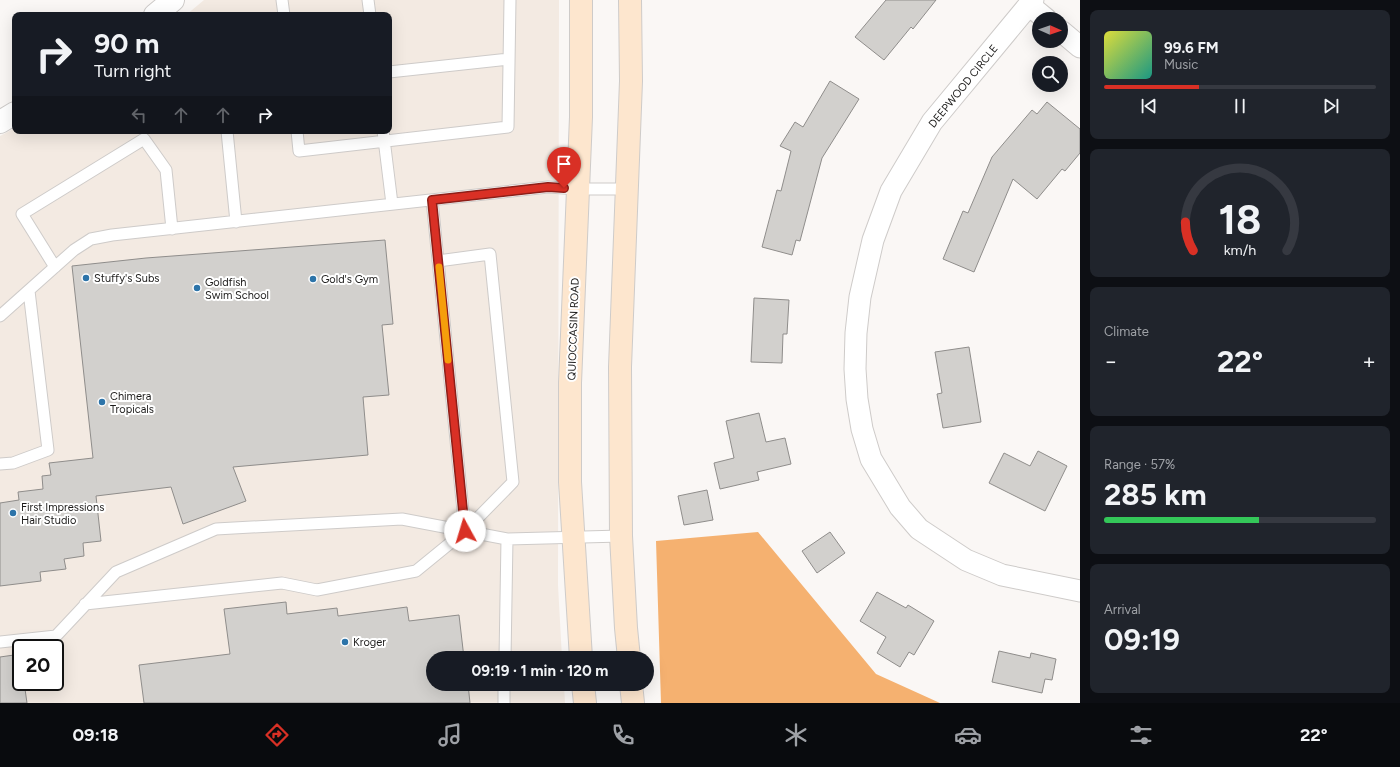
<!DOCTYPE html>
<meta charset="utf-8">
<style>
:root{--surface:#171b24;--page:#20242c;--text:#f1f3f6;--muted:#9ea1a6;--line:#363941;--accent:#d93025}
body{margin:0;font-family:Figtree,sans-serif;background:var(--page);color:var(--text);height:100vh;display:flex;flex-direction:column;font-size:15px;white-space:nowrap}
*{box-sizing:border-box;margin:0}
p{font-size:13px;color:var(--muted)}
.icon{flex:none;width:22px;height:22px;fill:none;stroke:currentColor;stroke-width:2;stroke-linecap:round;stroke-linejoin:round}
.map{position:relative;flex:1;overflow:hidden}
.drawer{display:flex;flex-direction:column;gap:10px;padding:10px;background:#0d0f14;width:320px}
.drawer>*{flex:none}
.guide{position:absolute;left:12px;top:12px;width:380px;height:122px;border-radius:8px;box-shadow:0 4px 16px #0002;background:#171b24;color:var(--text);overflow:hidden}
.needle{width:26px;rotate:92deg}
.tools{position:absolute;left:1032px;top:12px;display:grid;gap:8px}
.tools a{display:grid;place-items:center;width:36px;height:36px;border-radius:50%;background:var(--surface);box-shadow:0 4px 16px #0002;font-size:20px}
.speed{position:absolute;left:12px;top:639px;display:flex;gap:8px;font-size:20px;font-weight:700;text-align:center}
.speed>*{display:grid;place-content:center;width:52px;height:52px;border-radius:50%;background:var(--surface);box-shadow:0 4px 16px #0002;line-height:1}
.speed .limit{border:2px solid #111;border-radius:6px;background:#fff;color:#111}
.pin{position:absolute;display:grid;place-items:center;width:34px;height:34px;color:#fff;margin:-41px -17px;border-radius:50% 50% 50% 0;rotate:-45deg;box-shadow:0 0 4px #0007}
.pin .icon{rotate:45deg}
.me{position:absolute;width:44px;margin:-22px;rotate:354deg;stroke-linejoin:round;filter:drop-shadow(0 0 3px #0008)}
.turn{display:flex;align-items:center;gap:14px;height:84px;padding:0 16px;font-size:18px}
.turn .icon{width:52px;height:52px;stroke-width:2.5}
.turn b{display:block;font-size:28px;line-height:34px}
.lanes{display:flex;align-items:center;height:38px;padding:0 16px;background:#0003;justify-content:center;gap:20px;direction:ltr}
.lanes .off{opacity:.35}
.big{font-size:30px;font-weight:700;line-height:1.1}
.drawer .widget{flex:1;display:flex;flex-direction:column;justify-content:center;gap:6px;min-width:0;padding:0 14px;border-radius:8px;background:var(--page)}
.drawer .dial{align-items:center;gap:0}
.dial svg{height:104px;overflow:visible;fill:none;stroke:var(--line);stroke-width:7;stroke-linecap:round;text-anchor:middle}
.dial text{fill:var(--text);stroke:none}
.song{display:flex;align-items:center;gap:12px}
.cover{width:48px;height:48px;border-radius:6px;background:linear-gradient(135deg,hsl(60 70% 55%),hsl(170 70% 35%))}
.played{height:4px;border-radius:2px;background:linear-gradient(90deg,var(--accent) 35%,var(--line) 35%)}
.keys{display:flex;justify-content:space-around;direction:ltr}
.heat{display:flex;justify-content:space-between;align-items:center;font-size:22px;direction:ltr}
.charge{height:6px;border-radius:3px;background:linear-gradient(90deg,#34c759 57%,var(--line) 0)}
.trip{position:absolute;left:426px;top:651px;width:228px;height:40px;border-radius:20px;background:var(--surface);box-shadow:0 4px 16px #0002;font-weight:700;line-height:40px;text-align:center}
.tabs{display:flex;height:64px;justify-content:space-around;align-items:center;background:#090b0e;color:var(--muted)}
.tabs .icon{width:28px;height:28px}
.tabs .selected{color:var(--accent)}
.tabs b{font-size:18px;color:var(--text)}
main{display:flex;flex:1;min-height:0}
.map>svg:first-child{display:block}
.built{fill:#f3eae2;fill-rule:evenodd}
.forest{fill:#f5b170}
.building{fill:#d2d0cd;stroke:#8f8d8b}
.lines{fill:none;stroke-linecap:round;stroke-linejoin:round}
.service-casing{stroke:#cecbc9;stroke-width:13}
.minor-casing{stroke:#cecbc9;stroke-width:23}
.tertiary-casing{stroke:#cecbc9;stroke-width:24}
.secondary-casing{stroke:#cecbc9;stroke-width:24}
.service{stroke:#fff;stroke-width:11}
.minor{stroke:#fff;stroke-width:21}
.tertiary{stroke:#fff;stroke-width:22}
.secondary{stroke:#fde6ce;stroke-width:22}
.route-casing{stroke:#8d1f18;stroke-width:10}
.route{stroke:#d93025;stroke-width:7}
.slow{stroke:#f59e0b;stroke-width:7}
.poi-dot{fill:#2d74a9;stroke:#fff;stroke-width:1.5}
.labels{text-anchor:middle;stroke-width:4;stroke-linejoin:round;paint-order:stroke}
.street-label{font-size:11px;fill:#1c1b1a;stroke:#fff}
.poi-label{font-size:11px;fill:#1c1b1a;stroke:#fff;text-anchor:start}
</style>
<main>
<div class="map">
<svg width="1080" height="703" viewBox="0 0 1080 703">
<rect width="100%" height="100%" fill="#faf7f5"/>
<!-- built -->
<path class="built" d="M204,0H559L558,585L562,658H433V684H564L565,703H0V136L15,128V131H389V15H186ZM21,648H55V682H21Z"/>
<!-- forest -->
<path class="forest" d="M758,532L876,674L940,703H661L656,541Z"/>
<!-- building -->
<path class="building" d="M886,0H936L913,29L911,27L884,60L855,37Z
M830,81L859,99L822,158L800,241L796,240L792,255L762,247L777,190L781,191L791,151L780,146L795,122L803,127Z
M1047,102L1080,129V153L1065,171L1062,169L1037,199L1013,179L974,272L943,259L963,211L968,213L992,157L1032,110L1037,114Z
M385,240L393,324L382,325L389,395L363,397L368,455L233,467L246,501L183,524L171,487L96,496L101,541L83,543L84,556L64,559L66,569L40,572L41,581L0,586V503L19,500L18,492L43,489L42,476L51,475L49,463L93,458L72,266L146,258Z
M754,298L789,300L787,334H783L782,363L751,362Z
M969,347L981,422L943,428L937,394L942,393L935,352Z
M759,413L766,442L785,438L791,464L757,472L759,480L720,489L714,463L734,458L726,421Z
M1038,451L1067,466L1045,511L989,483L1004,453L1030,466Z
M707,490L713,520L684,525L678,496Z
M830,532L845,553L817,573L802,551Z
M877,592L906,608L908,605L934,621L914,655L909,652L900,667L877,653L886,637L860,621Z
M286,602L287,614L337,608L338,616L407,607L409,621L459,615L464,658H433V684H468L470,703H144L139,665L230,654L224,609Z
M999,651L1030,658L1031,653L1056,659L1052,680L1045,679L1042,693L992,682Z
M21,654V682H24L27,703H0V657Z"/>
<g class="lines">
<defs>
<path id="service" d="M282,0L284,15
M368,0L370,15
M389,72L509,59
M227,131L236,222
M297,131L299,151L508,127L510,0
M383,131L392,204
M438,261L490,254L513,482L465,531
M55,267L22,214L144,139L166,170L172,229
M0,316L74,250L91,239L112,235L548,187L579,189H626
M0,464L13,463L48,450L29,291
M85,604L282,583L317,590L416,571L465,531L432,200
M0,642L56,636L116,572L216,529L402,519L507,539
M505,658L507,539L621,536
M504,703V684"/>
<path id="minor" d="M1033,0L932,122L891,191L873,240L860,297L856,333L855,369L857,399L862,429L871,459L900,507L919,529L966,560L1002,575L1080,591
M1029,5L1046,19
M1061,31L1080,47"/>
<path id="tertiary" d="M155,15L173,0
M0,122L15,113"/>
<path id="secondary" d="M581,0V117L570,383V482L581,658
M629,658L626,628L621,536L620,367L631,81L630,0
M583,684L585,703
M631,684L633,703"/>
</defs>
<!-- service casing -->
<use href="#service" class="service-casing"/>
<!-- minor casing -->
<use href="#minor" class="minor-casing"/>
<!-- tertiary casing -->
<use href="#tertiary" class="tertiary-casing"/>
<!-- secondary casing -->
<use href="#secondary" class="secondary-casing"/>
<!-- service -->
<use href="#service" class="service"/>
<!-- minor -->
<use href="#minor" class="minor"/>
<!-- tertiary -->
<use href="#tertiary" class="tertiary"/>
<!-- secondary -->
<use href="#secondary" class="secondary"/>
</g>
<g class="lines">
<defs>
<path id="route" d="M465,531L432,200L548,187L564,188"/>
</defs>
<!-- route casing -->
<use href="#route" class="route-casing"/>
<!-- route -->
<use href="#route" class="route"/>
<!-- slow -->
<path class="slow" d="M439,267L448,360"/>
</g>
<!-- markers -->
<g class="poi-dot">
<circle cx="86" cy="278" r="4"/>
<circle cx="313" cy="279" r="4"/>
<circle cx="197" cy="288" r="4"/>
<circle cx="102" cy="402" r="4"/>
<circle cx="13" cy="513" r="4"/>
<circle cx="345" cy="642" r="4"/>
</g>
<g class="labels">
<!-- street labels -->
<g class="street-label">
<text transform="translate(963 86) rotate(-51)" y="4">DEEPWOOD CIRCLE</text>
<text transform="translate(573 329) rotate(-88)" y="4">QUIOCCASIN ROAD</text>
</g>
<!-- poi labels -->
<g class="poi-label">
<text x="94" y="282">Stuffy's Subs</text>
<text x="321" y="283">Gold's Gym</text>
<text x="205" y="286">Goldfish<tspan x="205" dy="13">Swim School</tspan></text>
<text x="110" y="400">Chimera<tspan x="110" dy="13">Tropicals</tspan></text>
<text x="21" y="511">First Impressions<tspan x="21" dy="13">Hair Studio</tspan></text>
<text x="353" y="646">Kroger</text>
</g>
</g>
</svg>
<div class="tools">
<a><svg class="needle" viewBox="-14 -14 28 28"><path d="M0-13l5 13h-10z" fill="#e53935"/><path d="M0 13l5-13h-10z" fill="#9ea1a6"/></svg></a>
<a><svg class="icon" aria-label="search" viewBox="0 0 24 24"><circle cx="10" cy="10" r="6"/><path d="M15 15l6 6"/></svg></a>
</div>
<div class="speed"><div class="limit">20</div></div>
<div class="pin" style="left:564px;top:188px;background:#d93025"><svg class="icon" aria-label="arrive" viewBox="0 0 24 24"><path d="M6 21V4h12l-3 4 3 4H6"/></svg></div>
<svg class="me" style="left:465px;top:531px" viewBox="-20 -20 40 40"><circle r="19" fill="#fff"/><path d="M0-13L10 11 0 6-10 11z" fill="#d93025"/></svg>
<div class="trip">09:19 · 1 min · 120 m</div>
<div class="guide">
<div class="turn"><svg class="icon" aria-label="right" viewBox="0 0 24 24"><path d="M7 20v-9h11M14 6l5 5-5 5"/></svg><div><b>90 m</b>Turn right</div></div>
<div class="lanes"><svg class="icon off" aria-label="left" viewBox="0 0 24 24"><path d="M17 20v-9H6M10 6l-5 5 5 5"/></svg><svg class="icon off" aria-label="ahead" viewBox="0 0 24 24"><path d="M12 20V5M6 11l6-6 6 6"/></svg><svg class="icon off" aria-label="ahead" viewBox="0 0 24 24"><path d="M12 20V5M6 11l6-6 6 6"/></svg><svg class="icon" aria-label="right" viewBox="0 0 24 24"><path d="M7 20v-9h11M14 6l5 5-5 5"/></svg></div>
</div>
</div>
<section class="drawer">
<div class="widget">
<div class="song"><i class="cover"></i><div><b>99.6 FM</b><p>Music</p></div></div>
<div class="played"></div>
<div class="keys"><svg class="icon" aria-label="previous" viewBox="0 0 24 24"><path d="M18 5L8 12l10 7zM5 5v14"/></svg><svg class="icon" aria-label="pause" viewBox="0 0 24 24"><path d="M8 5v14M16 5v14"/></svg><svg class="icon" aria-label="next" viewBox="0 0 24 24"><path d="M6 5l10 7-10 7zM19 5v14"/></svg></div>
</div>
<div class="widget dial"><svg viewBox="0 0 100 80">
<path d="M14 69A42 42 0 1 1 86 69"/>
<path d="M14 69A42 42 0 0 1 8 47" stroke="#d93025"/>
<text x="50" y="56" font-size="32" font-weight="700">18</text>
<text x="50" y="72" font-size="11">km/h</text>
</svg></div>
<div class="widget"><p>Climate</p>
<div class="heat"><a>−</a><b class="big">22°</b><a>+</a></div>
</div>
<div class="widget"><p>Range · 57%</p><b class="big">285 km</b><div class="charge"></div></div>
<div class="widget"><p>Arrival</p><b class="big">09:19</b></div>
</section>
</main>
<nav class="tabs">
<b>09:18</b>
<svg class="icon selected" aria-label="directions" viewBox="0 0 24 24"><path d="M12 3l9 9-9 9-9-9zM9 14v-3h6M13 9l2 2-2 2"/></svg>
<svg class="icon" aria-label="music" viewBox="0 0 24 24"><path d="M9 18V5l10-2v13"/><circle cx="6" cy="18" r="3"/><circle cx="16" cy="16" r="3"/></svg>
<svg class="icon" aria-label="phone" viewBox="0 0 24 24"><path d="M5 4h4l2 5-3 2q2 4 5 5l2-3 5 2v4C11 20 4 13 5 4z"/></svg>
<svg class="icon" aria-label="climate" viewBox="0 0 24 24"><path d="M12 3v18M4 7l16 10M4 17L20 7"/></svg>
<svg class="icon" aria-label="car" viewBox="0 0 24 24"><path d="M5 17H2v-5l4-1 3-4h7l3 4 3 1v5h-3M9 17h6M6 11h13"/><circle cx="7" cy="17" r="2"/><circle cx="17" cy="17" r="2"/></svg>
<svg class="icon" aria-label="filters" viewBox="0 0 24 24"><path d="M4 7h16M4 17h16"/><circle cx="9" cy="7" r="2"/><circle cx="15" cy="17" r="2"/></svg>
<b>22°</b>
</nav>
